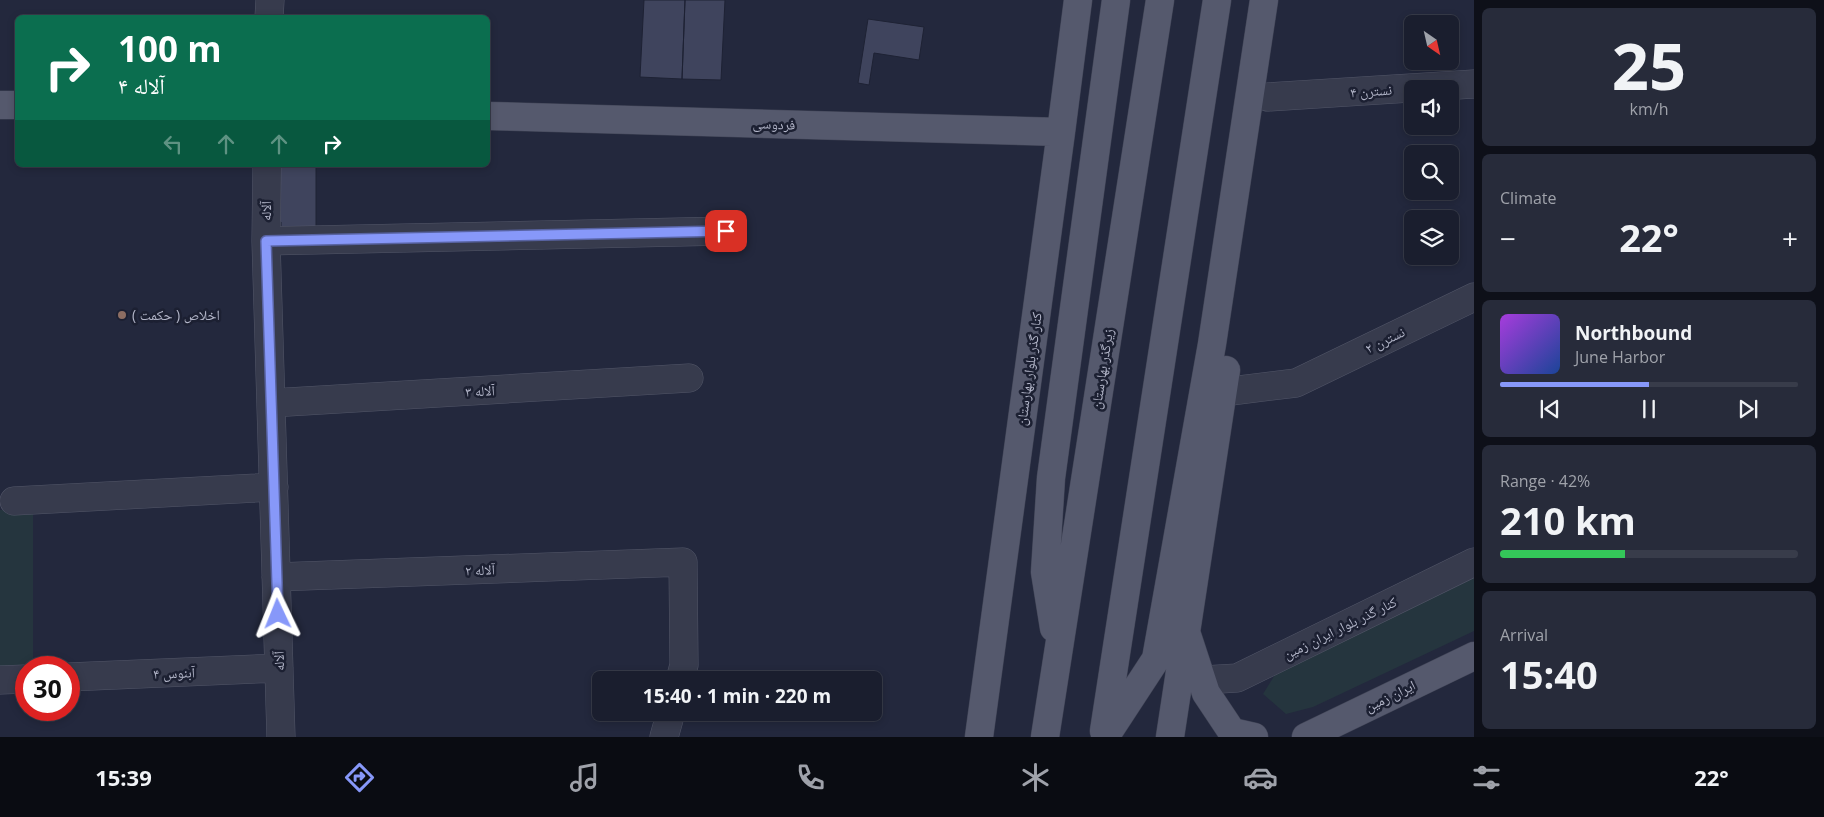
<!DOCTYPE html>
<meta charset="utf-8">
<style>
:root{--surface:#1a1e2e;--page:#272b3a;--text:#f1f3f6;--muted:#9fa2aa;--line:#383c4a;--accent:#8798f9}
body{margin:0;font-family:"Open Sans","Noto Naskh Arabic",sans-serif;background:var(--page);color:var(--text);height:100vh;display:flex;flex-direction:column;font-size:19px;white-space:nowrap}
*{box-sizing:border-box;margin:0}
p{font-size:16px;color:var(--muted)}
.icon{flex:none;width:28px;height:28px;fill:none;stroke:currentColor;stroke-width:2;stroke-linecap:round;stroke-linejoin:round}
.map{position:relative;flex:1;overflow:hidden}
.panel{display:flex;flex-direction:column;gap:8px;padding:8px;background:#0e1019;width:350px}
.panel>*{flex:none}
.top-card{position:absolute;left:15px;top:15px;width:475px;height:152px;border-radius:8px;box-shadow:0 2px 8px #0003,0 0 0 1px var(--line);background:#0b6e4f;color:#fff;overflow:hidden}
.needle{width:32px;rotate:146deg}
.controls{position:absolute;left:1404px;top:15px;display:grid;gap:10px}
.controls a{display:grid;place-items:center;width:55px;height:55px;border-radius:8px;background:var(--surface);box-shadow:0 2px 8px #0003,0 0 0 1px var(--line);font-size:25px}
.speed{position:absolute;left:15px;top:656px;display:flex;gap:10px;font-size:25px;font-weight:700;text-align:center}
.speed>*{display:grid;place-content:center;width:65px;height:65px;border-radius:50%;background:var(--surface);box-shadow:0 2px 8px #0003,0 0 0 1px var(--line);line-height:1}
.speed .limit{border:8px solid #d22;background:#fff;color:#111}
.pin{position:absolute;display:grid;place-items:center;width:42px;height:42px;color:#fff;margin:-21px;border-radius:10px;box-shadow:0 2px 8px #0006}
.me{position:absolute;width:55px;margin:-28px;rotate:358deg;stroke-linejoin:round;filter:drop-shadow(0 0 4px #0008)}
.turn{display:flex;align-items:center;gap:18px;height:105px;padding:0 20px;font-size:22px}
.turn .icon{width:65px;height:65px;stroke-width:2.5}
.turn b{display:block;font-size:35px;line-height:42px}
.lanes{display:flex;align-items:center;height:48px;padding:0 20px;background:#0003;justify-content:center;gap:25px;direction:ltr}
.lanes .off{opacity:.35}
.big{font-size:38px;font-weight:700;line-height:1.1}
.panel .widget{flex:1;display:flex;flex-direction:column;justify-content:center;gap:8px;min-width:0;padding:0 18px;border-radius:8px;background:var(--page)}
.panel .dial{align-items:center;gap:0}
.dial b{font-size:65px;line-height:1}
.song{display:flex;align-items:center;gap:15px}
.cover{width:60px;height:60px;border-radius:8px;background:linear-gradient(135deg,hsl(280 70% 55%),hsl(220 70% 35%))}
.played{height:5px;border-radius:2px;background:linear-gradient(90deg,var(--accent) 50%,var(--line) 50%)}
.keys{display:flex;justify-content:space-around;direction:ltr}
.heat{display:flex;justify-content:space-between;align-items:center;font-size:28px;direction:ltr}
.charge{height:8px;border-radius:4px;background:linear-gradient(90deg,#34c759 42%,var(--line) 0)}
.trip{position:absolute;left:592px;top:671px;width:290px;height:50px;border-radius:8px;background:var(--surface);box-shadow:0 2px 8px #0003,0 0 0 1px var(--line);font-weight:700;line-height:50px;text-align:center}
.dock{display:flex;height:80px;justify-content:space-around;align-items:center;background:#0a0c12;color:var(--muted)}
.dock .icon{width:35px;height:35px}
.dock .selected{color:var(--accent)}
.dock b{font-size:22px;color:var(--text)}
main{display:flex;flex:1;min-height:0}
.map>svg:first-child{display:block}
.green{fill:#25353e}
.building{fill:#3f445d;stroke:#1e2234}
.lines{fill:none;stroke-linecap:round;stroke-linejoin:round}
.minor-casing{stroke:#525668;stroke-width:29}
.major-casing{stroke:#404456;stroke-width:29}
.minor{stroke:#373b4d;stroke-width:28}
.major{stroke:#55596d;stroke-width:28}
.route-casing{stroke:#5863a2;stroke-width:12}
.route{stroke:#8798f9;stroke-width:9}
.education-dot{fill:#8d6e63;stroke:#1c2032;stroke-width:2}
.labels{text-anchor:middle;stroke-width:5;stroke-linejoin:round;paint-order:stroke}
.street-label{font-size:14px;fill:#b3b6c9;stroke:#1c2032}
.poi-label{font-size:14px;fill:#b3b6c9;stroke:#1c2032;text-anchor:start}
</style>
<main>
<div class="map">
<svg width="1474" height="737" viewBox="0 0 1474 737">
<rect width="100%" height="100%" fill="#23283d"/>
<!-- green -->
<path class="green" d="M0,510H33V667L0,674Z
M1474,578V631L1313,707L1286,714L1263,694L1276,673Z"/>
<!-- building -->
<path class="building" d="M644,0H685L682,79L640,77Z
M685,0H725L721,80L682,79Z
M868,19L924,27L919,60L874,53L869,85L858,83Z
M286,165H316V231L281,229V222H278L277,167H286Z"/>
<g class="lines">
<defs>
<path id="minor" d="M269,18L270,0
M1268,97L1474,84
M267,165L266,241L281,737
M266,241L726,231
M1223,392L1296,383L1474,297
M271,403L689,378
M14,501L274,487
M276,577L683,562L684,665L680,680
M69,677L279,668
M0,680L26,679
M1203,680L1237,678L1474,562
M664,737L671,712"/>
<path id="major" d="M0,105H18
M488,116L1061,132
M1054,628L1045,572L1051,478L1116,0
M1187,635L1206,693L1232,732L1254,737
M1104,731L1217,0
M979,737L1061,132L1078,0
M1045,737L1160,0
M1105,737L1156,659L1212,344L1264,0
M1170,737L1226,370
M1306,737L1474,656"/>
</defs>
<!-- minor casing -->
<use href="#minor" class="minor-casing"/>
<!-- major casing -->
<use href="#major" class="major-casing"/>
<!-- minor -->
<use href="#minor" class="minor"/>
<!-- major -->
<use href="#major" class="major"/>
</g>
<g class="lines">
<defs>
<path id="route" d="M278,614L266,241L726,231"/>
</defs>
<!-- route casing -->
<use href="#route" class="route-casing"/>
<!-- route -->
<use href="#route" class="route"/>
</g>
<!-- markers -->
<circle class="education-dot" cx="122" cy="315" r="5"/>
<g class="labels">
<!-- street labels -->
<g class="street-label">
<text transform="translate(1371 91) rotate(-4)" y="5">نسترن ۴</text>
<text transform="translate(774 124) rotate(2)" y="5">فردوسی</text>
<text transform="translate(266 211) rotate(-89)" y="5">آلاله</text>
<text transform="translate(1385 340) rotate(-26)" y="5">نسترن ۲</text>
<text transform="translate(1029 369) rotate(-82)" y="5">کنار گذر بلوار بهارستان</text>
<text transform="translate(1102 369) rotate(-81)" y="5">زیرگذر بهارستان</text>
<text transform="translate(480 391) rotate(-3)" y="5">آلاله ۳</text>
<text transform="translate(480 570) rotate(-2)" y="5">آلاله ۲</text>
<text transform="translate(1340 628) rotate(-26)" y="5">کنار گذر بلوار ایران زمین</text>
<text transform="translate(279 661) rotate(-92)" y="5">آلاله</text>
<text transform="translate(174 673) rotate(-2)" y="5">آبنوس ۴</text>
<text transform="translate(1390 696) rotate(-26)" y="5">ایران زمین</text>
</g>
<!-- poi labels -->
<g class="poi-label">
<text x="132" y="320">اخلاص ( حکمت )</text>
</g>
</g>
</svg>
<div class="controls">
<a><svg class="needle" viewBox="-14 -14 28 28"><path d="M0-13l5 13h-10z" fill="#e53935"/><path d="M0 13l5-13h-10z" fill="#9fa2aa"/></svg></a>
<a><svg class="icon" aria-label="sound" viewBox="0 0 24 24"><path d="M4 9h4l5-4v14l-5-4H4zM17 9q2 3 0 6"/></svg></a>
<a><svg class="icon" aria-label="search" viewBox="0 0 24 24"><circle cx="10" cy="10" r="6"/><path d="M15 15l6 6"/></svg></a>
<a><svg class="icon" aria-label="layers" viewBox="0 0 24 24"><path d="M12 4l9 5-9 5-9-5zM3 14l9 5 9-5"/></svg></a>
</div>
<div class="speed"><div class="limit">30</div></div>
<div class="pin" style="left:726px;top:231px;background:#d93025"><svg class="icon" aria-label="arrive" viewBox="0 0 24 24"><path d="M6 21V4h12l-3 4 3 4H6"/></svg></div>
<svg class="me" style="left:278px;top:614px" viewBox="-20 -20 40 40"><path d="M0-17L14 15 0 8-14 15z" fill="#8798f9" stroke="#fff" stroke-width="4"/></svg>
<div class="trip">15:40 · 1 min · 220 m</div>
<div class="top-card">
<div class="turn"><svg class="icon" aria-label="right" viewBox="0 0 24 24"><path d="M7 20v-9h11M14 6l5 5-5 5"/></svg><div><b>100 m</b>آلاله ۴</div></div>
<div class="lanes"><svg class="icon off" aria-label="left" viewBox="0 0 24 24"><path d="M17 20v-9H6M10 6l-5 5 5 5"/></svg><svg class="icon off" aria-label="ahead" viewBox="0 0 24 24"><path d="M12 20V5M6 11l6-6 6 6"/></svg><svg class="icon off" aria-label="ahead" viewBox="0 0 24 24"><path d="M12 20V5M6 11l6-6 6 6"/></svg><svg class="icon" aria-label="right" viewBox="0 0 24 24"><path d="M7 20v-9h11M14 6l5 5-5 5"/></svg></div>
</div>
</div>
<section class="panel">
<div class="widget dial"><b>25</b><p>km/h</p></div>
<div class="widget"><p>Climate</p>
<div class="heat"><a>−</a><b class="big">22°</b><a>+</a></div>
</div>
<div class="widget">
<div class="song"><i class="cover"></i><div><b>Northbound</b><p>June Harbor</p></div></div>
<div class="played"></div>
<div class="keys"><svg class="icon" aria-label="previous" viewBox="0 0 24 24"><path d="M18 5L8 12l10 7zM5 5v14"/></svg><svg class="icon" aria-label="pause" viewBox="0 0 24 24"><path d="M8 5v14M16 5v14"/></svg><svg class="icon" aria-label="next" viewBox="0 0 24 24"><path d="M6 5l10 7-10 7zM19 5v14"/></svg></div>
</div>
<div class="widget"><p>Range · 42%</p><b class="big">210 km</b><div class="charge"></div></div>
<div class="widget"><p>Arrival</p><b class="big">15:40</b></div>
</section>
</main>
<nav class="dock">
<b>15:39</b>
<svg class="icon selected" aria-label="directions" viewBox="0 0 24 24"><path d="M12 3l9 9-9 9-9-9zM9 14v-3h6M13 9l2 2-2 2"/></svg>
<svg class="icon" aria-label="music" viewBox="0 0 24 24"><path d="M9 18V5l10-2v13"/><circle cx="6" cy="18" r="3"/><circle cx="16" cy="16" r="3"/></svg>
<svg class="icon" aria-label="phone" viewBox="0 0 24 24"><path d="M5 4h4l2 5-3 2q2 4 5 5l2-3 5 2v4C11 20 4 13 5 4z"/></svg>
<svg class="icon" aria-label="climate" viewBox="0 0 24 24"><path d="M12 3v18M4 7l16 10M4 17L20 7"/></svg>
<svg class="icon" aria-label="car" viewBox="0 0 24 24"><path d="M5 17H2v-5l4-1 3-4h7l3 4 3 1v5h-3M9 17h6M6 11h13"/><circle cx="7" cy="17" r="2"/><circle cx="17" cy="17" r="2"/></svg>
<svg class="icon" aria-label="filters" viewBox="0 0 24 24"><path d="M4 7h16M4 17h16"/><circle cx="9" cy="7" r="2"/><circle cx="15" cy="17" r="2"/></svg>
<b>22°</b>
</nav>
